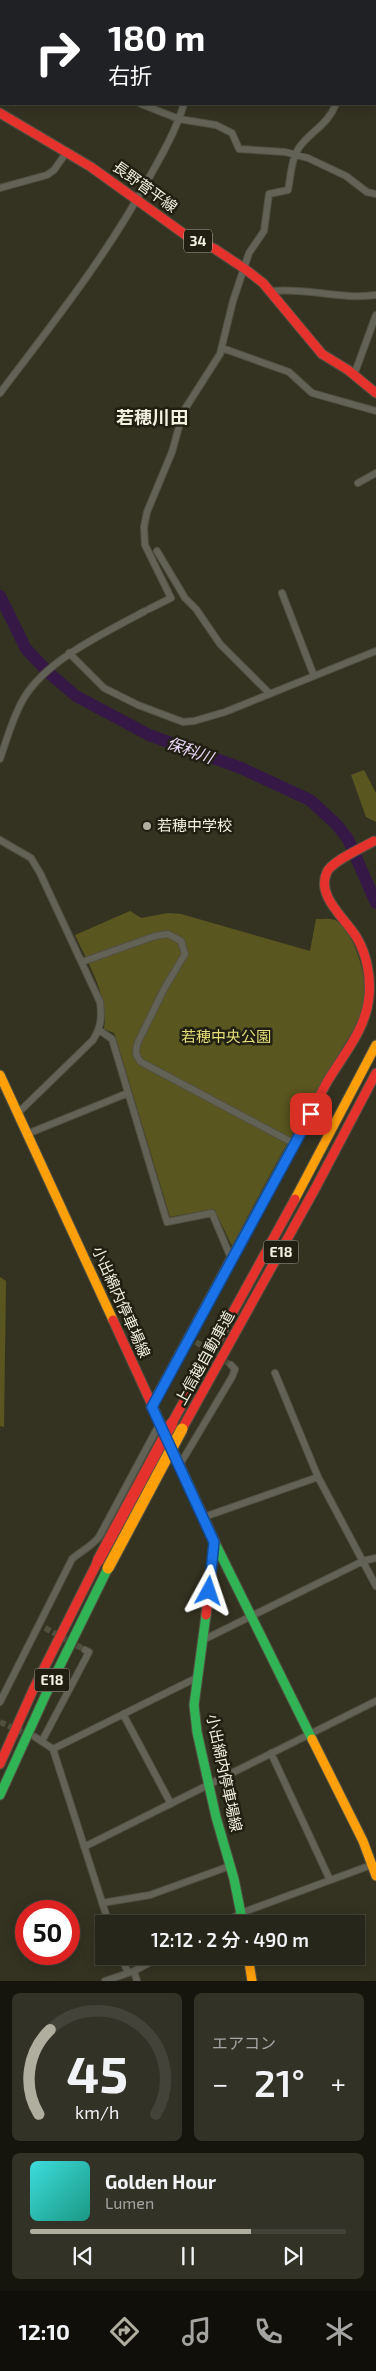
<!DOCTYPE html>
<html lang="ja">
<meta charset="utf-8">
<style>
:root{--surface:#27261a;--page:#333227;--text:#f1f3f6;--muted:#a4a5a2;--line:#434339;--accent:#b0ae9e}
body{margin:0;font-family:"Exo 2","Noto Sans JP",sans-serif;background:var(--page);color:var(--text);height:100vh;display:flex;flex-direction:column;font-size:19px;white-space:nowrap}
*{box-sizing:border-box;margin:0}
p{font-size:16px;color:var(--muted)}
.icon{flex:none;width:28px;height:28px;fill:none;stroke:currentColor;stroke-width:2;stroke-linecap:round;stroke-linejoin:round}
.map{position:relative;height:1981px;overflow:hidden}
.details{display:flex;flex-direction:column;gap:12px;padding:12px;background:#15150e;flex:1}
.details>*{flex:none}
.hud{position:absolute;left:0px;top:0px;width:376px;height:105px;box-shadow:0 2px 12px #0003,0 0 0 1px var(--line);background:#202124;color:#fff;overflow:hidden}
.speed{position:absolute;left:15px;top:1900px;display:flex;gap:10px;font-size:25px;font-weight:700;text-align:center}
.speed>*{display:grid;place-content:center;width:65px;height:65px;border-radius:50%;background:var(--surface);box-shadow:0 2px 12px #0003,0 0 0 1px var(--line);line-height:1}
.speed .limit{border:8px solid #d22;background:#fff;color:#111}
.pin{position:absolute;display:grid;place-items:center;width:42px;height:42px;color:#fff;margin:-21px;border-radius:10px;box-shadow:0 2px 8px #0006}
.me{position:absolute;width:55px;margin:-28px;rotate:5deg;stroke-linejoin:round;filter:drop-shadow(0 0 4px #0008)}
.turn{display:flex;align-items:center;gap:18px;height:105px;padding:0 25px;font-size:22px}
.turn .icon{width:65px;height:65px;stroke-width:2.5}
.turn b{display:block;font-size:35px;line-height:42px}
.big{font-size:38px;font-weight:600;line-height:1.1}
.details .tile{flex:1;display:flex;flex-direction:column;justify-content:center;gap:8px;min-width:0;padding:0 18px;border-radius:8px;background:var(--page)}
.details .dial{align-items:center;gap:0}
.dial svg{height:130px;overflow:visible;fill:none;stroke:var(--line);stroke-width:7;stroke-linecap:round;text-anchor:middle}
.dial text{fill:var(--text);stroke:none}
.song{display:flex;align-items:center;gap:15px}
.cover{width:60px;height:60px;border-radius:8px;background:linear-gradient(135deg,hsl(180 70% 55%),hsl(170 70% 35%))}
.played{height:5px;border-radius:2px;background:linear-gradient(90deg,var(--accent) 70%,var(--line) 70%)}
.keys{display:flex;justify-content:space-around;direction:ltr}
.heat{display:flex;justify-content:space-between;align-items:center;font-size:28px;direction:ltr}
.details .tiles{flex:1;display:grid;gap:12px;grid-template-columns:1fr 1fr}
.tile:last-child{grid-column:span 2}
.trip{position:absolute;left:95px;top:1915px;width:270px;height:50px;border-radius:0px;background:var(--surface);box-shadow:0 2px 12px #0003,0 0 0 1px var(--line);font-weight:600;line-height:50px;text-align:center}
.menu{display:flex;height:80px;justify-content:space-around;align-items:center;background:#100f0a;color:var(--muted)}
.menu .icon{width:35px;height:35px}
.menu .active{color:var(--accent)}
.menu b{font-size:22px;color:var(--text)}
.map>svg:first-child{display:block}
.green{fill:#5a561f}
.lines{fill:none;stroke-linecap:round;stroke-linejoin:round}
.river{stroke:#351846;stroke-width:12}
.street-tunnel{stroke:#50503e;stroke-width:6;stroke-dasharray:6 3;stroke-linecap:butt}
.street-casing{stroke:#525142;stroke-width:8}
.fast-casing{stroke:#525142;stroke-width:11}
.slow-casing{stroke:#525142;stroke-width:11}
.jam-casing{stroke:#525142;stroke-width:11}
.street{stroke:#636256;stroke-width:6}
.fast{stroke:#30b455;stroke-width:9}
.slow{stroke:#ff9f0a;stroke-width:9}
.jam{stroke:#e5322d;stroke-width:9}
.slow-bridge-casing{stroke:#525142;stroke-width:13;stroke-linecap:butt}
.jam-bridge-casing{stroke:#525142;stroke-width:13;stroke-linecap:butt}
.slow-bridge{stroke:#ff9f0a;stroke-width:11}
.jam-bridge{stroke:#e5322d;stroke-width:11}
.route-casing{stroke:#114b97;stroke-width:12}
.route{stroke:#1a73e8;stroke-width:9}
.poi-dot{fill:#b0ae9e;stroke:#201f12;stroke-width:2}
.labels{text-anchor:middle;stroke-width:5;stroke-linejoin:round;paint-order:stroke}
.shield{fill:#201f12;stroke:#b3b2a2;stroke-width:1}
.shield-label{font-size:14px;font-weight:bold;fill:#f2f1e0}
.street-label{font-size:15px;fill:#f2f1e0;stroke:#201f12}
.poi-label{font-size:15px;fill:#f2f1e0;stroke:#201f12;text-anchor:start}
.park-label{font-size:15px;fill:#e7df77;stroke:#201f12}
.water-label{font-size:16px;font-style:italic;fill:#e8d5f8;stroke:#201f12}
.quarter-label{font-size:18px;font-weight:bold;fill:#f2f1e0;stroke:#201f12}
</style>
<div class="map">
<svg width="376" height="1981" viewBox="0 0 376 1981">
<rect width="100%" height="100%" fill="#343322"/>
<!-- green -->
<path class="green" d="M364,770L376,793V822L366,817L351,775Z
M130,911L141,918L168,913L181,914L310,951L316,919C322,919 330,918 335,920C354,930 368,979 365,999C361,1023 339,1052 327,1073C294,1130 262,1188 232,1246L214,1209L170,1217L118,1045L114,1033L104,1029C109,996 88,964 75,935Z
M0,1277L6,1281L4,1427L0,1426Z"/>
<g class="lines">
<!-- river -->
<path class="river" d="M0,596L26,649L49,673L76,696L149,735L241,768L310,800L337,825L348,839L376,903"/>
<!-- street-tunnel -->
<path class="street-tunnel" d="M196,1342L231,1365
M45,1628L85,1650
M0,1722L29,1735"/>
<defs>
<path id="street" d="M72,0L74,1
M349,0V1
M214,1V0
M375,51H376
M0,88L1,87
M141,104L179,119L216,125L232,133L239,149L285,152L308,158L346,176L367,192L376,194
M0,188L47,175L54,170L66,153
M271,291C306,287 341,300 376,295
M222,348L289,372L312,393L376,411
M354,375L376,315
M0,393C53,323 108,254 150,176C163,153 176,130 184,104
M358,483L376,473
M157,551L185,598L196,609L220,644L270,694
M282,593L314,676
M149,609L171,598L145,545L144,527L147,512L172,452L183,412L220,354L233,301L249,253L264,231L269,194L288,190C291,176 291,157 301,145C313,130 328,124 336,104
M69,653L104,688L138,705L183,722L194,721L225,712L376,651
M0,759C7,739 13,716 24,698C47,659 107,632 145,611
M0,840L31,858L40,873L100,1002C102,1018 101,1027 93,1040L18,1113
M82,962L155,936L168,934L181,941L185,954L164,989L138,1042C135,1051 135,1055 141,1062L295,1144
M99,1030L112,1039L167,1222L212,1213L231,1258
M27,1134L128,1093
M275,1373L318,1477
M179,1466L232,1377L235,1369L231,1365
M204,1517L318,1477L376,1586
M201,1641L363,1561L376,1558
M0,1702L72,1559C81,1551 91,1547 99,1537L159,1425
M123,1714L171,1804
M35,1737L53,1749L109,1924
M42,1741L89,1652L85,1650
M53,1749L196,1678
M271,1753L330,1880
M84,1847L376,1701
M102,1903L150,1895L230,1866
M222,1924L241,1913L374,1864
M121,1956L128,1973
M134,1971L137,1981
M105,1981L134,1971L162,1956"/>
<path id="fast" d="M151,1407L296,1139
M215,1543L312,1739
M206,1615L194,1705L197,1732L216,1817L234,1879L243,1924
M0,1795L46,1694L108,1568"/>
<path id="slow" d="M0,1075L113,1320
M295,1199L376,1045
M312,1739L363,1841L376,1876
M248,1956L252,1981"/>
<path id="jam" d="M0,113L91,167L187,236L215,249L245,269L263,283L322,354L348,370L376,393
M296,1139C307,1120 317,1101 327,1082C343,1055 366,1029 369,997C371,978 367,955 357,938C347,920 315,896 327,872C332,861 362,848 374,841
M113,1320L215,1542L206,1615
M172,1423L295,1199
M182,1429L316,1187L376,1073
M0,1764L33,1690L98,1561"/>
</defs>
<!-- street casing -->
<use href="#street" class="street-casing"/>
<!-- fast casing -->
<use href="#fast" class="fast-casing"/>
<!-- slow casing -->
<use href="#slow" class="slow-casing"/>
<!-- jam casing -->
<use href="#jam" class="jam-casing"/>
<!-- street -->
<use href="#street" class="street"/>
<!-- fast -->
<use href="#fast" class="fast"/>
<!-- slow -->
<use href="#slow" class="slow"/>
<!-- jam -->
<use href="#jam" class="jam"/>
<defs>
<path id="slow-bridge" d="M108,1568L182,1429"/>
<path id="jam-bridge" d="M98,1561L172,1423"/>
</defs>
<!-- slow-bridge casing -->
<use href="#slow-bridge" class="slow-bridge-casing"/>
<!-- jam-bridge casing -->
<use href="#jam-bridge" class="jam-bridge-casing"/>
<!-- slow-bridge -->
<use href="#slow-bridge" class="slow-bridge"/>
<!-- jam-bridge -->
<use href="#jam-bridge" class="jam-bridge"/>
</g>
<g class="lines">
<defs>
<path id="route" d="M209,1591L214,1542L152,1407L311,1114"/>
</defs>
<!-- route casing -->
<use href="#route" class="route-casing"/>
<!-- route -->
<use href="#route" class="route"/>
</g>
<!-- markers -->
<circle class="poi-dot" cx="147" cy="826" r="5"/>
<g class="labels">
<!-- shield labels -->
<g class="shield">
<rect x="184" y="229.5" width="28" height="23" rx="4"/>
<rect x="263.5" y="1240.5" width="35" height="23" rx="4"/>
<rect x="34.5" y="1668.5" width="35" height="23" rx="4"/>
</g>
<g class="shield-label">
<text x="198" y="246">34</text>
<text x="281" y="1257">E18</text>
<text x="52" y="1685">E18</text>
</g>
<!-- street labels -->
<g class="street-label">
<text transform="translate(145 187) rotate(36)" y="5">長野菅平線</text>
<text transform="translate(121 1302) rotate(66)" y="5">小出綿内停車場線</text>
<text transform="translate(205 1358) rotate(-61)" y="5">上信越自動車道</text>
<text transform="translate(224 1773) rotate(78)" y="5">小出綿内停車場線</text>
</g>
<!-- poi labels -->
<g class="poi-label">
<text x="157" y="831">若穂中学校</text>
</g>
<!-- park labels -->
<g class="park-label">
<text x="226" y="1042">若穂中央公園</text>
</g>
<!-- water labels -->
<g class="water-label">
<text transform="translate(190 750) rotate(20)" y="6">保科川</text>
</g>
<!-- quarter labels -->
<g class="quarter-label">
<text x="152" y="424">若穂川田</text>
</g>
</g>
</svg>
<div class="speed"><div class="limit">50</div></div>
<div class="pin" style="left:311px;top:1114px;background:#d93025"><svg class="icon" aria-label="arrive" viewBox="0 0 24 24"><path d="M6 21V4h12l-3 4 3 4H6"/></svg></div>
<svg class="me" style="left:209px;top:1591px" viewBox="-20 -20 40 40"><path d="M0-17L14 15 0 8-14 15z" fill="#1a73e8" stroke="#fff" stroke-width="4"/></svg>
<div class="trip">12:12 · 2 分 · 490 m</div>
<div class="hud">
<div class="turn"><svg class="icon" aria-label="right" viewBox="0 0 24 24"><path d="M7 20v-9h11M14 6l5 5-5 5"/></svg><div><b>180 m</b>右折</div></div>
</div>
</div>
<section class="details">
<div class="tiles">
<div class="tile dial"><svg viewBox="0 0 100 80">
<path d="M14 69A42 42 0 1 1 86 69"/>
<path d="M14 69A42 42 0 0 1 21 17" stroke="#b0ae9e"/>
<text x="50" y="56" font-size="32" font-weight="700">45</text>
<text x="50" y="72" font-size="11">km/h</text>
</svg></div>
<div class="tile"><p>エアコン</p>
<div class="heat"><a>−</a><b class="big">21°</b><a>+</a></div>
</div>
<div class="tile">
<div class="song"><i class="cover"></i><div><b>Golden Hour</b><p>Lumen</p></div></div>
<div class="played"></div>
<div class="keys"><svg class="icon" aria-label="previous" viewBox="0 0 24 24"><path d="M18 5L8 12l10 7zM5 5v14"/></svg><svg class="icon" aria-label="pause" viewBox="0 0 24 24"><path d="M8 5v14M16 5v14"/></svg><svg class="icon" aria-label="next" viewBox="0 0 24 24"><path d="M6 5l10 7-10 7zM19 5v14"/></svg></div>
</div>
</div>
</section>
<nav class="menu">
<b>12:10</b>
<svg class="icon active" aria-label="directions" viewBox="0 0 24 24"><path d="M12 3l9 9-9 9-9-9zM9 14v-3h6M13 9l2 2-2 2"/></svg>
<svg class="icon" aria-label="music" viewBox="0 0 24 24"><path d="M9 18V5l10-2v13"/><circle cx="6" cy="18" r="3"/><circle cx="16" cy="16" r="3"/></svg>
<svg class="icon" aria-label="phone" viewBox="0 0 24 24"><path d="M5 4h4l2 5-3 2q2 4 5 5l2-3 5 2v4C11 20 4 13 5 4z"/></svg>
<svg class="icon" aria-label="climate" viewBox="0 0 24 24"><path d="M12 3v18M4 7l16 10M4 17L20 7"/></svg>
</nav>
